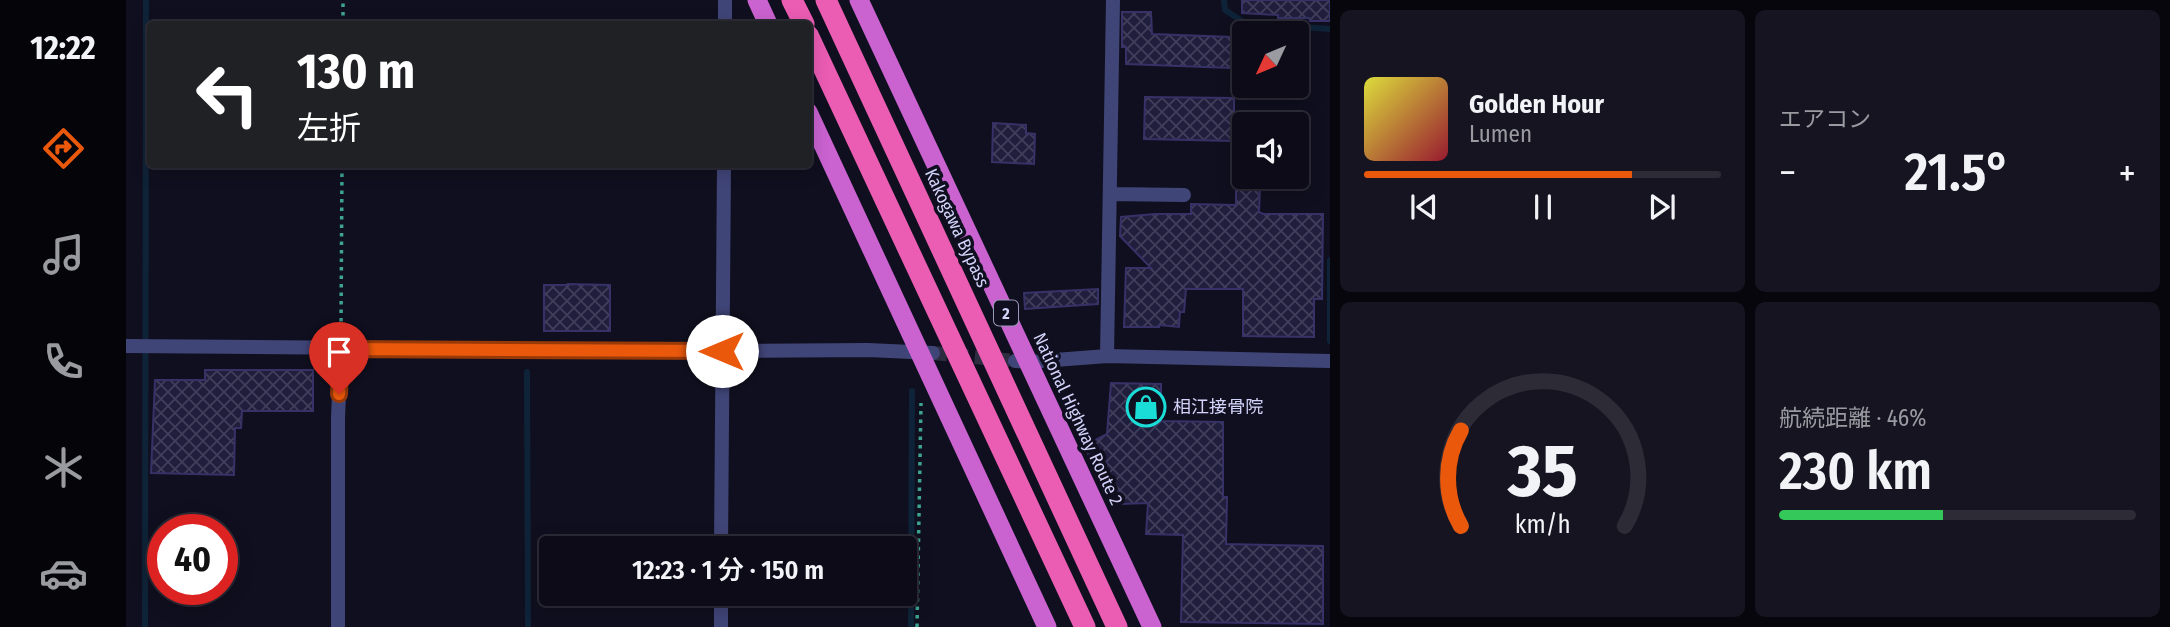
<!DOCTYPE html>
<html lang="ja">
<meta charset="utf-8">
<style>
:root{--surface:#0c0b17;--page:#151420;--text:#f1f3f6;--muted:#9a9ba1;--line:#2c2b36;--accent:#ea580c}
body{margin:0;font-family:"Fira Sans Condensed","Noto Sans JP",sans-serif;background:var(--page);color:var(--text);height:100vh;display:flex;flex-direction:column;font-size:26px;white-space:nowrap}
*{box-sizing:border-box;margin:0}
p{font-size:23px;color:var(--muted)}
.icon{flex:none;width:38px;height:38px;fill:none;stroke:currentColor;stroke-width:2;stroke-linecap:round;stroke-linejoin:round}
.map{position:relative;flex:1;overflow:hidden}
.sheet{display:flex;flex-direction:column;gap:10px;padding:10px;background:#07060d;width:840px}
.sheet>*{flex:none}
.guide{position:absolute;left:21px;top:21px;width:665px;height:147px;border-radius:7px;box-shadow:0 4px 18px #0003,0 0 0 2px var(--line);background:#202124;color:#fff;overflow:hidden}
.needle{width:46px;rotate:226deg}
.controls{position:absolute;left:1106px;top:21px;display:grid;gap:14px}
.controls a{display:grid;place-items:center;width:77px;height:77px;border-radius:7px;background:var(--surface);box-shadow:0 4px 18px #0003,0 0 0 2px var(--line);font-size:35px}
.speed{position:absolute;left:21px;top:514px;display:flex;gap:14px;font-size:35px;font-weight:700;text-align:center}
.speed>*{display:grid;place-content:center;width:91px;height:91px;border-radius:50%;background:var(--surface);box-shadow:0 4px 18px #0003,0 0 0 2px var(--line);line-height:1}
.speed .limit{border:10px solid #d22;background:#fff;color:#111}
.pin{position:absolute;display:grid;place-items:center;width:60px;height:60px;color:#fff;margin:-72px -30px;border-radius:50% 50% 50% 0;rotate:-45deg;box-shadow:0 0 7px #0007}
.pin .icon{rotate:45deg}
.me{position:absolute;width:77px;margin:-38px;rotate:270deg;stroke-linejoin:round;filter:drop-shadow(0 0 5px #0008)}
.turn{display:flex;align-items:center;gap:24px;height:147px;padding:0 35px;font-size:32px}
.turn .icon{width:91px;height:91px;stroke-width:2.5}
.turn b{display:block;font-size:49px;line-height:60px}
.big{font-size:52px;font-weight:600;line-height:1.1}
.sheet .card{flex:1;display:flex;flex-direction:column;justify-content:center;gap:10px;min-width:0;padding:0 24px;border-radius:10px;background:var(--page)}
.sheet .dial{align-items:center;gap:0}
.dial svg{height:182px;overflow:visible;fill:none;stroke:var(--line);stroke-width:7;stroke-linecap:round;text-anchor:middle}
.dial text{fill:var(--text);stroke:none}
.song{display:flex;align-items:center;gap:21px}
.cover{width:84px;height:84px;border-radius:10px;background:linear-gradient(135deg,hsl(60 70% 55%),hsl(350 70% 35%))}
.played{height:7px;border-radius:4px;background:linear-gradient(90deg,var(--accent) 75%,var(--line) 75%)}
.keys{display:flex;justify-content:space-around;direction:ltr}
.heat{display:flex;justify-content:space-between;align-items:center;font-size:38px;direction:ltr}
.charge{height:10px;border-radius:5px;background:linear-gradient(90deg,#34c759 46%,var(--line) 0)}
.sheet .tiles{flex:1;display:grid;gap:10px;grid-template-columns:repeat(2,1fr)}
.trip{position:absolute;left:413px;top:536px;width:378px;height:70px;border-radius:7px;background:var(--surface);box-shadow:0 4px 18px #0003,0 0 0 2px var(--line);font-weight:600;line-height:70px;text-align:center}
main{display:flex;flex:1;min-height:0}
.menu{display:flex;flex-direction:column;width:126px;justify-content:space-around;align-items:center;background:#050409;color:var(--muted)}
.menu .icon{width:49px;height:49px}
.menu .active{color:var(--accent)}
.menu b{font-size:32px;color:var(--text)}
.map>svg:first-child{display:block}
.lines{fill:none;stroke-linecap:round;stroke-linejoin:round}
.stream{stroke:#0f2338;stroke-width:6}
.building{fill:url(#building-cross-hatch);stroke:#363267;stroke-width:2}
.tertiary-tunnel{stroke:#2d2c40;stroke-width:14;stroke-dasharray:14 7;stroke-linecap:butt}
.path{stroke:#3ca490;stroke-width:3.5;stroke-dasharray:3.5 5;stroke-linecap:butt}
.minor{stroke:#404578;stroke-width:14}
.tertiary{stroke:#404578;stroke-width:14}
.trunk{stroke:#ca62d0;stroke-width:19}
.motorway{stroke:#eb5cb3;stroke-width:21}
.route-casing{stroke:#983908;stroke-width:18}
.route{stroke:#ea580c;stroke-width:12}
.labels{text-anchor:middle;stroke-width:7;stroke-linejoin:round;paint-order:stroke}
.shield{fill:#100f1f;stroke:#9898b8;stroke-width:2}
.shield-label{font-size:16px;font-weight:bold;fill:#d2d3f9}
.street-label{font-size:18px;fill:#d2d3f9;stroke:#100f1f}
.poi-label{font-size:18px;fill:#d2d3f9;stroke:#100f1f;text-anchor:start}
</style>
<main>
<nav class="menu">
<b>12:22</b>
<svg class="icon active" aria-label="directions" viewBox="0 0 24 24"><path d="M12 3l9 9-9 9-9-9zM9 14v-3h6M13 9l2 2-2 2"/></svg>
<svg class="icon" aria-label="music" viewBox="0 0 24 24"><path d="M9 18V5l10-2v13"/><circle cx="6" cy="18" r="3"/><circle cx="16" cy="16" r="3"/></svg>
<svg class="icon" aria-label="phone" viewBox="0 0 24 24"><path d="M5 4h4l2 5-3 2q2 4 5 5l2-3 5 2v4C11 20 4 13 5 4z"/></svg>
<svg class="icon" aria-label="climate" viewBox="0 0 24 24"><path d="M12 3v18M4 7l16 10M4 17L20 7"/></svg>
<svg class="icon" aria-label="car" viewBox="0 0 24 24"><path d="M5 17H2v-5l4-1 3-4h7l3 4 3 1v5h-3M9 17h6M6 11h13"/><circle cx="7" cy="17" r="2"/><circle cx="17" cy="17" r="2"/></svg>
</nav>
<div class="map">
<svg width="1204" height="627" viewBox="0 0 1204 627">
<defs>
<pattern id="building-cross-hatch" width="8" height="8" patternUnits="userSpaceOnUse" patternTransform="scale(1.75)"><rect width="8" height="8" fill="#201e3d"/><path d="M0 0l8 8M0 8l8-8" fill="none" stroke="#403e5a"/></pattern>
</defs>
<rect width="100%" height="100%" fill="#100f1f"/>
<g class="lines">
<!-- stream -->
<path class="stream" d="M1098,0L1099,10L1119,23L1204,29
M1204,341V260
M401,372L402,627
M19,627L20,0
M785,627L786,391"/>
</g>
<!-- building -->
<path class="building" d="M1116,0H1204V21H1184L1183,18H1152V15L1116,13Z
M996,12H1025L1026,34L1106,37L1105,68L1000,64V47H996Z
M1019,97L1108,98V141L1018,139Z
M867,123L900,125V133L909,134L908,164L866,162Z
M1110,185L1134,186L1133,212L1137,214H1197L1196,299H1188V337L1117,336V289H1060L1058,312H1054L1053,327L1033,325V327H998L1000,268H1025L994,236L995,217L1029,214H1065V204L1110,205Z
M442,284L484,285V331H418V285H440Z
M972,289V304L899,309L898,293Z
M79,370H187V411H116L115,428H109L108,475L25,473L29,380H79Z
M985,383L1035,384V421L1097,422V497H1101L1100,544L1197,546V624L1055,622L1057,535L1020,534L1022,503L995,504L994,492L981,491V462L968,466L958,446L981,434Z"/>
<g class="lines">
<!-- tertiary-tunnel -->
<path class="tertiary-tunnel" d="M807,353L889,361"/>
<!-- path -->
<path class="path" d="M217,24V0
M215,330L216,164
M791,627L795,403"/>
<!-- minor -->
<path class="minor" d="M599,24V0
M984,194L1058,195
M981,356L987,0
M595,548L598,164
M212,627V418L215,349
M595,627V593"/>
<!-- tertiary -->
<path class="tertiary" d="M0,346L596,351L742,350L807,353
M889,361L903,362L981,356L1204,361"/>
<!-- trunk -->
<path class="trunk" d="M631,0L642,24
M733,0L1026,627
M682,112L921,627"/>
<!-- motorway -->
<path class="motorway" d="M666,0L678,24
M700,0L991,627
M682,35L959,627"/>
</g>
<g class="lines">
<defs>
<path id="route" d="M213,394L215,349L596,351"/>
</defs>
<!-- route casing -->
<use href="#route" class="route-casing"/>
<!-- route -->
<use href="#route" class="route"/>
</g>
<!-- icons -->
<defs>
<symbol id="shop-ring" viewBox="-11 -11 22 22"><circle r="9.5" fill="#100f1f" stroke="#1bddd7" stroke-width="1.5"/><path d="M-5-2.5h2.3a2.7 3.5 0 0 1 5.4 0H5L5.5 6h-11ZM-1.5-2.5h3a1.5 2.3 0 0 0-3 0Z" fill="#1bddd7"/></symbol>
</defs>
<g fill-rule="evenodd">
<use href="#shop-ring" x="998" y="385" width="44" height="44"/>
</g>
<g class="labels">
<!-- shield labels -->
<rect class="shield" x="868" y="300.5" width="24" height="25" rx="5"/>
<g class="shield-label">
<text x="880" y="319">2</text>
</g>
<!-- street labels -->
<g class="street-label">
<text transform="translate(831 228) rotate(65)" y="6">Kakogawa Bypass</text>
<text transform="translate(952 419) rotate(65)" y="6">National Highway Route 2</text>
</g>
<!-- poi labels -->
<g class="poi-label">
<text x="1047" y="413">相江接骨院</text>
</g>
</g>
</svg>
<div class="controls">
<a><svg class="needle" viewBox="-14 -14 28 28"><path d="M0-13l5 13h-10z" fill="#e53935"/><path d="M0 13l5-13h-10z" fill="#9a9ba1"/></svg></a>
<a><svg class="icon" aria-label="sound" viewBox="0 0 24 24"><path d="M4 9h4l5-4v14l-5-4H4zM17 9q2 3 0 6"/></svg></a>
</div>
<div class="speed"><div class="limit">40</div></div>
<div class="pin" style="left:213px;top:394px;background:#d93025"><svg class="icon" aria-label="arrive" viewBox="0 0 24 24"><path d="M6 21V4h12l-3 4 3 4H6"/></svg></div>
<svg class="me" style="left:596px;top:351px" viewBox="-20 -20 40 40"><circle r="19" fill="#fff"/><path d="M0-13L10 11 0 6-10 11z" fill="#ea580c"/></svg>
<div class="trip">12:23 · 1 分 · 150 m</div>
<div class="guide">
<div class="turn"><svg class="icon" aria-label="left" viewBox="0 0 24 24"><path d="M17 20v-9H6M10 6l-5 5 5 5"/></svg><div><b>130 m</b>左折</div></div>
</div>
</div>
<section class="sheet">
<div class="tiles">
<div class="card">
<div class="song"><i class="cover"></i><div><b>Golden Hour</b><p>Lumen</p></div></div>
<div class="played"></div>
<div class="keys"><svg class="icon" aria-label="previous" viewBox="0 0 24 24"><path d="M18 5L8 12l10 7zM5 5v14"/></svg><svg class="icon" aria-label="pause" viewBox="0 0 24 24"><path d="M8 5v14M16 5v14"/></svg><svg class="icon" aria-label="next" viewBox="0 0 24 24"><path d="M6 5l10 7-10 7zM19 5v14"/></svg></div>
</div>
<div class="card"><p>エアコン</p>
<div class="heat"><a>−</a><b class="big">21.5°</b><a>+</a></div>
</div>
<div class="card dial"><svg viewBox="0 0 100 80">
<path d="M14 69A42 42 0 1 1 86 69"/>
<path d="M14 69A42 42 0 0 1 14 27" stroke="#ea580c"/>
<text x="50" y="56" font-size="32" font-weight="700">35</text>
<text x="50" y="72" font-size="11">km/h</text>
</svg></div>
<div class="card"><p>航続距離 · 46%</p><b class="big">230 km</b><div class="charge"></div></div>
</div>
</section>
</main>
